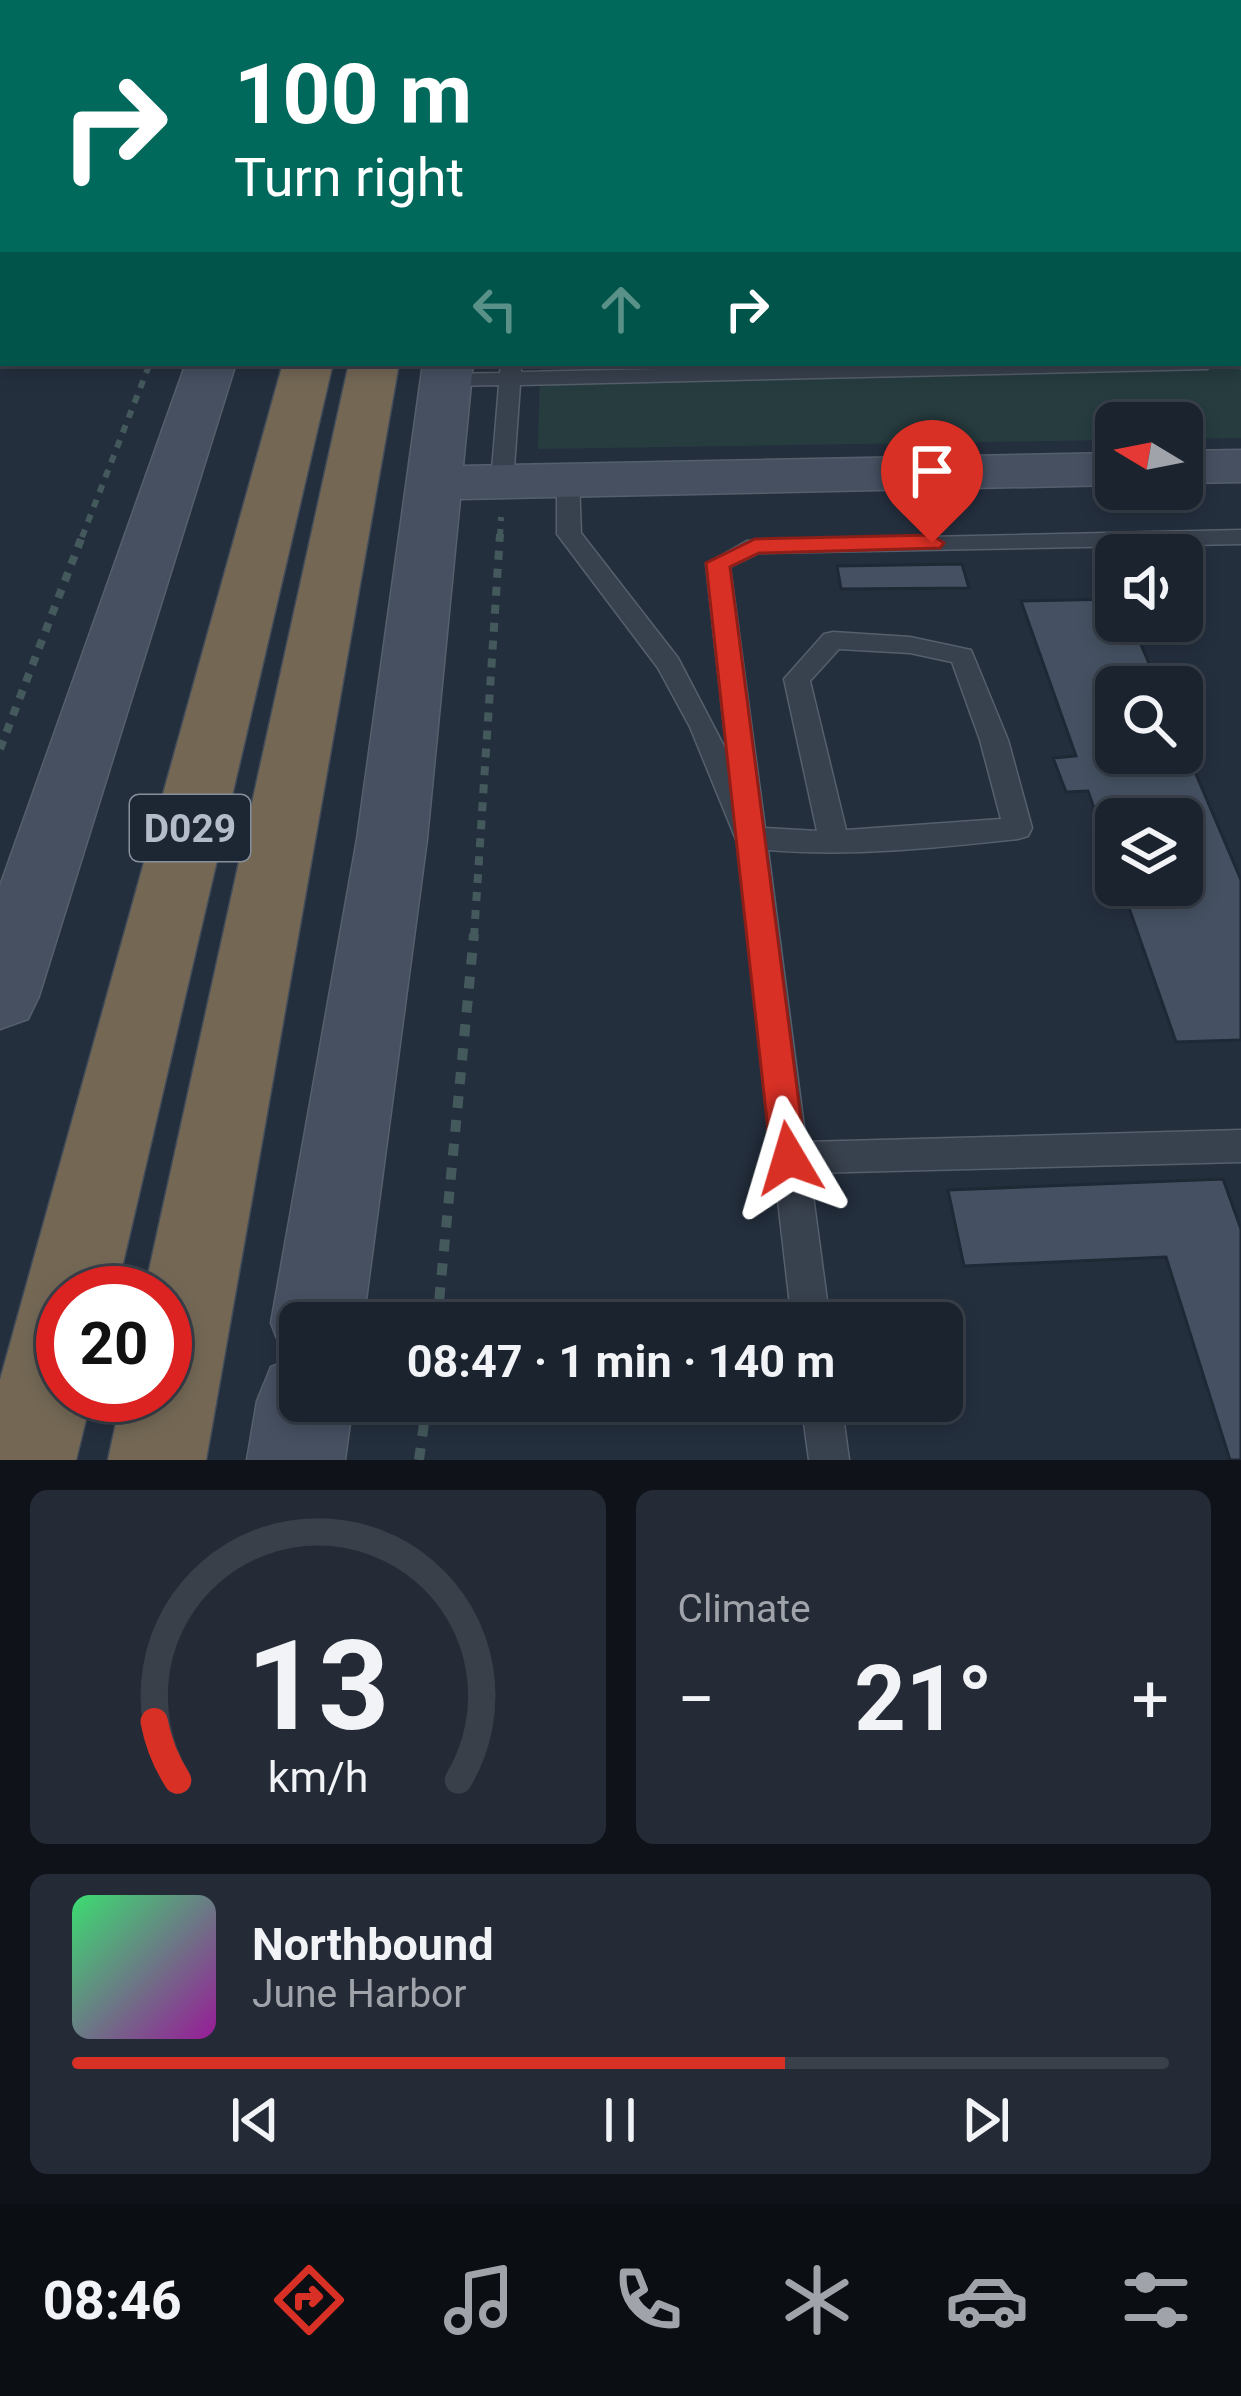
<!DOCTYPE html>
<meta charset="utf-8">
<style>
:root{--surface:#1b232e;--page:#242b36;--text:#f1f3f6;--muted:#a0a4aa;--line:#39404a;--accent:#d93025}
body{margin:0;font-family:Roboto,sans-serif;background:var(--page);color:var(--text);height:100vh;display:flex;flex-direction:column;font-size:45px;white-space:nowrap}
*{box-sizing:border-box;margin:0}
p{font-size:39px;color:var(--muted)}
.icon{flex:none;width:66px;height:66px;fill:none;stroke:currentColor;stroke-width:2;stroke-linecap:round;stroke-linejoin:round}
.map{position:relative;height:1460px;overflow:hidden}
.drawer{display:flex;flex-direction:column;gap:30px;padding:30px;background:#0f1319;flex:1}
.drawer>*{flex:none}
.top-card{position:absolute;left:0px;top:0px;width:1242px;height:366px;box-shadow:0 6px 18px #0003,0 0 0 3px var(--line);background:#00695c;color:#fff;overflow:hidden}
.needle{width:78px;rotate:280deg}
.controls{position:absolute;left:1095px;top:402px;display:grid;gap:24px}
.controls a{display:grid;place-items:center;width:108px;height:108px;border-radius:18px;background:var(--surface);box-shadow:0 6px 18px #0003,0 0 0 3px var(--line);font-size:60px}
.speed{position:absolute;left:36px;top:1266px;display:flex;gap:24px;font-size:60px;font-weight:700;text-align:center}
.speed>*{display:grid;place-content:center;width:156px;height:156px;border-radius:50%;background:var(--surface);box-shadow:0 6px 18px #0003,0 0 0 3px var(--line);line-height:1}
.speed .limit{border:18px solid #d22;background:#fff;color:#111}
.pin{position:absolute;display:grid;place-items:center;width:102px;height:102px;color:#fff;margin:-123px -51px;border-radius:50% 50% 50% 0;rotate:-45deg;box-shadow:0 0 12px #0007}
.pin .icon{rotate:45deg}
.me{position:absolute;width:132px;margin:-66px;rotate:353deg;stroke-linejoin:round;filter:drop-shadow(0 0 9px #0008)}
.turn{display:flex;align-items:center;gap:42px;height:252px;padding:0 36px;font-size:54px}
.turn .icon{width:156px;height:156px;stroke-width:2.5}
.turn b{display:block;font-size:84px;line-height:102px}
.lanes{display:flex;align-items:center;height:114px;padding:0 36px;background:#0003;justify-content:center;gap:60px;direction:ltr}
.lanes .off{opacity:.35}
.big{font-size:90px;font-weight:700;line-height:1.1}
.drawer .widget{flex:1;display:flex;flex-direction:column;justify-content:center;gap:18px;min-width:0;padding:0 42px;border-radius:18px;background:var(--page)}
.drawer .dial{align-items:center;gap:0}
.dial svg{height:312px;overflow:visible;fill:none;stroke:var(--line);stroke-width:7;stroke-linecap:round;text-anchor:middle}
.dial text{fill:var(--text);stroke:none}
.song{display:flex;align-items:center;gap:36px}
.cover{width:144px;height:144px;border-radius:18px;background:linear-gradient(135deg,hsl(140 70% 55%),hsl(300 70% 35%))}
.played{height:12px;border-radius:6px;background:linear-gradient(90deg,var(--accent) 65%,var(--line) 65%)}
.keys{display:flex;justify-content:space-around;direction:ltr}
.heat{display:flex;justify-content:space-between;align-items:center;font-size:66px;direction:ltr}
.drawer .tiles{flex:1;display:grid;gap:30px;grid-template-columns:1fr 1fr}
.widget:last-child{grid-column:span 2}
.trip{position:absolute;left:279px;top:1302px;width:684px;height:120px;border-radius:18px;background:var(--surface);box-shadow:0 6px 18px #0003,0 0 0 3px var(--line);font-weight:700;line-height:120px;text-align:center}
.menu{display:flex;height:192px;justify-content:space-around;align-items:center;background:#0b0e12;color:var(--muted)}
.menu .icon{width:84px;height:84px}
.menu .on{color:var(--accent)}
.menu b{font-size:54px;color:var(--text)}
.map>svg:first-child{display:block}
.green{fill:#263c3f}
.building{fill:#455162;stroke:#1f2835;stroke-width:3}
.lines{fill:none;stroke-linecap:round;stroke-linejoin:round}
.lane-casing{stroke:#565f6c;stroke-width:3}
.secondary-casing{stroke:#565f6c;stroke-width:3}
.highway-casing{stroke:#434c59;stroke-width:3}
.path-far2{stroke:#44595c;stroke-width:6;stroke-dasharray:8 8;stroke-linecap:butt}
.path-far1{stroke:#44595c;stroke-width:8;stroke-dasharray:9 9;stroke-linecap:butt}
.path{stroke:#44595c;stroke-width:10;stroke-dasharray:12 12;stroke-linecap:butt}
.lane{fill:#38414e;fill-rule:evenodd}
.secondary{fill:#465061;fill-rule:evenodd}
.highway{fill:#746855;fill-rule:evenodd}
.route{fill:#d93025;stroke:#8d1f18;stroke-width:3}
.labels{text-anchor:middle;stroke-width:12;stroke-linejoin:round;paint-order:stroke}
.shield{fill:#1d2633;stroke:#878f9c;stroke-width:3}
.shield-label{font-size:39px;font-weight:bold;fill:#b4bcc9}
</style>
<div class="map">
<svg width="1241" height="1460" viewBox="0 0 1241 1460">
<rect width="100%" height="100%" fill="#242f3e"/>
<!-- green -->
<path class="green" d="M0,0H278L3,3L0,338Z
M635,0H1241V438L1182,439V423H1116V440L538,449L540,363H1239V3Z"/>
<!-- building -->
<path class="building" d="M1083,0H1188L1208,3H1080Z
M962,564L969,588L841,589L837,566Z
M1116,599V621H1131L1159,687H1116V753H1182V741L1241,880V1040L1176,1042L1121,885H1182V819H1116V871L1088,791L1066,792L1053,758L1076,756L1021,601Z
M1223,1179L1241,1229V1460H1230L1166,1257L964,1266L948,1190Z"/>
<g class="lines">
<defs>
<path id="lane" d="M531,0H545V3H531Z
M1239,356L1241,368L1232,366L1230,363H1239Z
M501,363H521V372L933,363H1217L1207,369L520,385L513,482L502,489L491,482L499,385L446,386L436,380L446,374L500,373Z
M568,473L579,480L581,533L678,658L727,752L706,564L747,541L1241,530V544L759,553L730,567L765,828L817,831L784,679L824,634L833,632L910,637L971,650L1008,740L1032,828L1028,836L1018,839C935,848 851,857 768,850L806,1142L1241,1130V1162L810,1173L830,1323H792L737,842L690,727L658,668L557,534V480ZM839,649L910,653L952,662L980,740L1001,819L846,830L810,681Z
M801,1401H841L849,1460H809Z"/>
<path id="secondary" d="M320,0H354L319,3Z
M481,0H515V3H481Z
M186,363H236L39,996L28,1019L0,1029V886Z
M423,363H473L463,466L1116,453V485L460,499L427,839L363,1323H300V1401H353L345,1460H247L257,1401L271,1367L292,1359L284,1356L271,1323L357,839Z
M1241,450V482L1182,483V451Z"/>
<path id="highway" d="M383,0H417V3H383Z
M283,363H333L116,1293H63V1395H92L76,1460H0V1380Z
M349,363H399L206,1460H108L122,1395H165V1293H144Z"/>
</defs>
<!-- lane casing -->
<use href="#lane" class="lane-casing"/>
<!-- secondary casing -->
<use href="#secondary" class="secondary-casing"/>
<!-- highway casing -->
<use href="#highway" class="highway-casing"/>
<!-- path-far2 -->
<path class="path-far2" d="M82,537L150,363
M500,537L501,517"/>
<!-- path-far1 -->
<path class="path-far1" d="M0,749L83,534
M474,937L500,534"/>
<!-- path -->
<path class="path" d="M437,1323L474,934
M419,1460L427,1401"/>
<!-- lane -->
<use href="#lane" class="lane"/>
<!-- secondary -->
<use href="#secondary" class="secondary"/>
<!-- highway -->
<use href="#highway" class="highway"/>
</g>
<!-- route -->
<path class="route" d="M932,535L944,543L940,548L759,553L730,567L806,1158L801,1169L789,1174L776,1169L771,1158L706,563L755,539Z"/>
<g class="labels">
<!-- shield labels -->
<rect class="shield" x="130" y="795" width="120" height="66" rx="9"/>
<g class="shield-label">
<text x="190" y="842">D029</text>
</g>
</g>
</svg>
<div class="controls">
<a><svg class="needle" viewBox="-14 -14 28 28"><path d="M0-13l5 13h-10z" fill="#e53935"/><path d="M0 13l5-13h-10z" fill="#a0a4aa"/></svg></a>
<a><svg class="icon" aria-label="sound" viewBox="0 0 24 24"><path d="M4 9h4l5-4v14l-5-4H4zM17 9q2 3 0 6"/></svg></a>
<a><svg class="icon" aria-label="search" viewBox="0 0 24 24"><circle cx="10" cy="10" r="6"/><path d="M15 15l6 6"/></svg></a>
<a><svg class="icon" aria-label="layers" viewBox="0 0 24 24"><path d="M12 4l9 5-9 5-9-5zM3 14l9 5 9-5"/></svg></a>
</div>
<div class="speed"><div class="limit">20</div></div>
<div class="pin" style="left:932px;top:543px;background:#d93025"><svg class="icon" aria-label="arrive" viewBox="0 0 24 24"><path d="M6 21V4h12l-3 4 3 4H6"/></svg></div>
<svg class="me" style="left:789px;top:1158px" viewBox="-20 -20 40 40"><path d="M0-17L14 15 0 8-14 15z" fill="#d93025" stroke="#fff" stroke-width="4"/></svg>
<div class="trip">08:47 · 1 min · 140 m</div>
<div class="top-card">
<div class="turn"><svg class="icon" aria-label="right" viewBox="0 0 24 24"><path d="M7 20v-9h11M14 6l5 5-5 5"/></svg><div><b>100 m</b>Turn right</div></div>
<div class="lanes"><svg class="icon off" aria-label="left" viewBox="0 0 24 24"><path d="M17 20v-9H6M10 6l-5 5 5 5"/></svg><svg class="icon off" aria-label="ahead" viewBox="0 0 24 24"><path d="M12 20V5M6 11l6-6 6 6"/></svg><svg class="icon" aria-label="right" viewBox="0 0 24 24"><path d="M7 20v-9h11M14 6l5 5-5 5"/></svg></div>
</div>
</div>
<section class="drawer">
<div class="tiles">
<div class="widget dial"><svg viewBox="0 0 100 80">
<path d="M14 69A42 42 0 1 1 86 69"/>
<path d="M14 69A42 42 0 0 1 8 54" stroke="#d93025"/>
<text x="50" y="56" font-size="32" font-weight="700">13</text>
<text x="50" y="72" font-size="11">km/h</text>
</svg></div>
<div class="widget"><p>Climate</p>
<div class="heat"><a>−</a><b class="big">21°</b><a>+</a></div>
</div>
<div class="widget">
<div class="song"><i class="cover"></i><div><b>Northbound</b><p>June Harbor</p></div></div>
<div class="played"></div>
<div class="keys"><svg class="icon" aria-label="previous" viewBox="0 0 24 24"><path d="M18 5L8 12l10 7zM5 5v14"/></svg><svg class="icon" aria-label="pause" viewBox="0 0 24 24"><path d="M8 5v14M16 5v14"/></svg><svg class="icon" aria-label="next" viewBox="0 0 24 24"><path d="M6 5l10 7-10 7zM19 5v14"/></svg></div>
</div>
</div>
</section>
<nav class="menu">
<b>08:46</b>
<svg class="icon on" aria-label="directions" viewBox="0 0 24 24"><path d="M12 3l9 9-9 9-9-9zM9 14v-3h6M13 9l2 2-2 2"/></svg>
<svg class="icon" aria-label="music" viewBox="0 0 24 24"><path d="M9 18V5l10-2v13"/><circle cx="6" cy="18" r="3"/><circle cx="16" cy="16" r="3"/></svg>
<svg class="icon" aria-label="phone" viewBox="0 0 24 24"><path d="M5 4h4l2 5-3 2q2 4 5 5l2-3 5 2v4C11 20 4 13 5 4z"/></svg>
<svg class="icon" aria-label="climate" viewBox="0 0 24 24"><path d="M12 3v18M4 7l16 10M4 17L20 7"/></svg>
<svg class="icon" aria-label="car" viewBox="0 0 24 24"><path d="M5 17H2v-5l4-1 3-4h7l3 4 3 1v5h-3M9 17h6M6 11h13"/><circle cx="7" cy="17" r="2"/><circle cx="17" cy="17" r="2"/></svg>
<svg class="icon" aria-label="filters" viewBox="0 0 24 24"><path d="M4 7h16M4 17h16"/><circle cx="9" cy="7" r="2"/><circle cx="15" cy="17" r="2"/></svg>
</nav>
